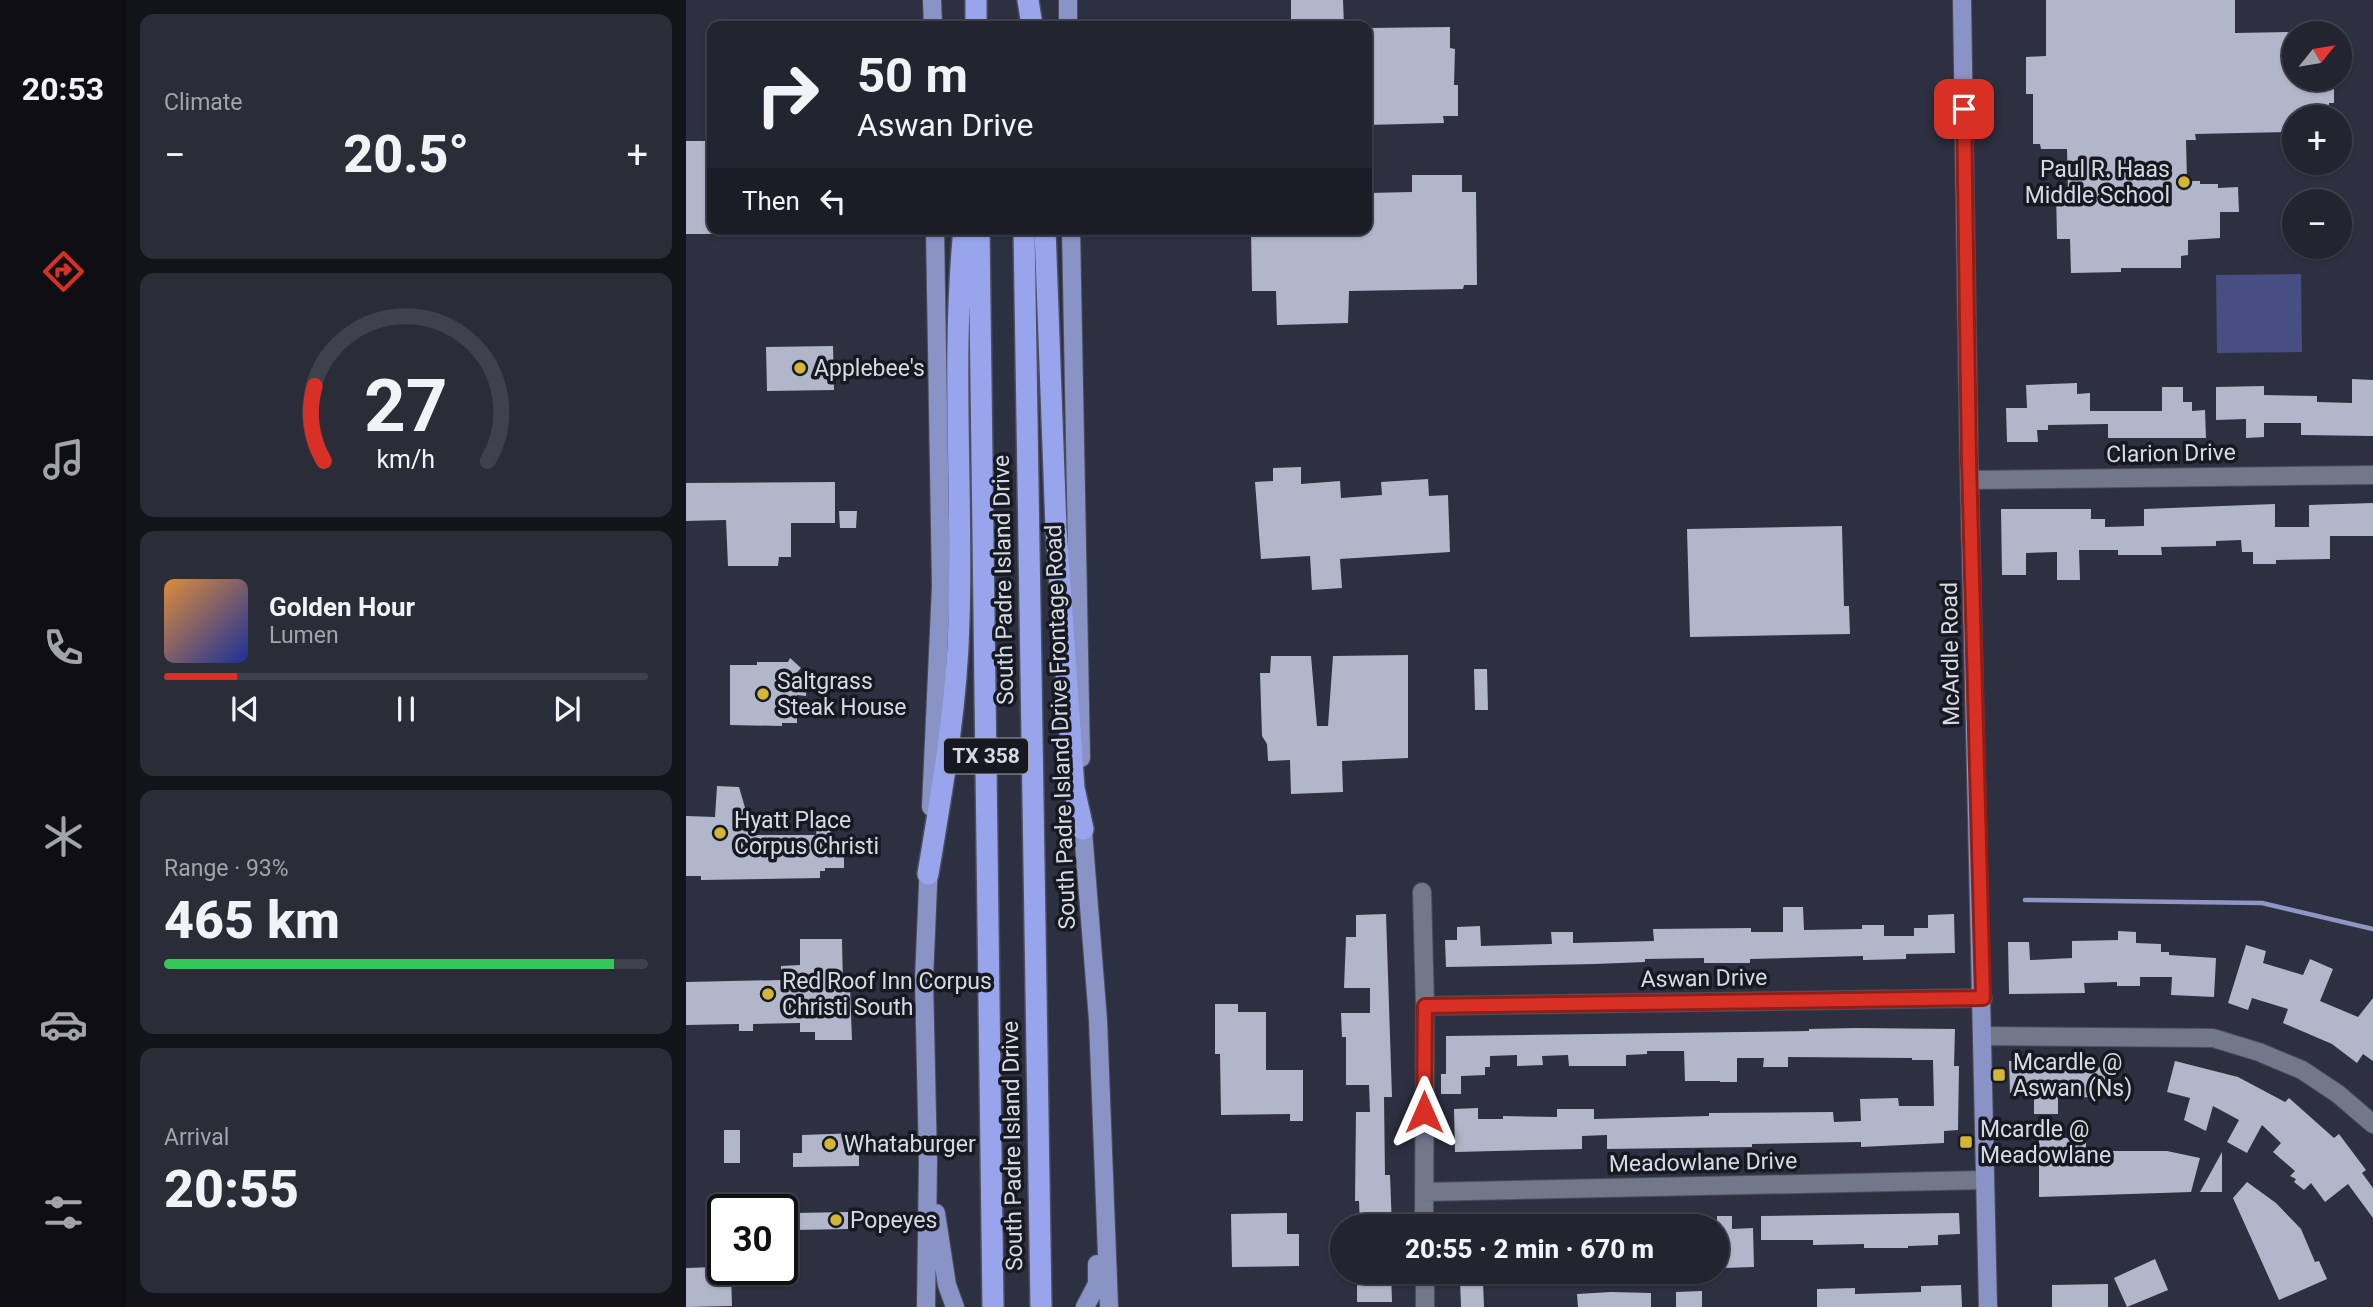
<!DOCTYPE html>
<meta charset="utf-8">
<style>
:root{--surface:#222430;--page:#2a2c38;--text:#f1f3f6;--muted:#a2a4ab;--line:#3f414c;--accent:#d93025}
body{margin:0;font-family:Roboto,sans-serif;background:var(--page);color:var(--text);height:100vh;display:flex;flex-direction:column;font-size:26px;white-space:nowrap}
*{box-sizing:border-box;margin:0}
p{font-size:23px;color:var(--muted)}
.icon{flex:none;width:38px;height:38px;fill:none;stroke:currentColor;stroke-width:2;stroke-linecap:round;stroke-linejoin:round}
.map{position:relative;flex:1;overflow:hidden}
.sheet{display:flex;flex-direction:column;gap:14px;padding:14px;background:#13141a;width:560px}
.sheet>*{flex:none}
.top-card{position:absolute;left:21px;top:21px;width:665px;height:214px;border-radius:14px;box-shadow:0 2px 5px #0004,0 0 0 2px var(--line);background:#222430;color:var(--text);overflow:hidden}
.needle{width:46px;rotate:60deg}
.tools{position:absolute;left:1596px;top:21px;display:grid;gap:14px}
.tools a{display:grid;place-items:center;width:70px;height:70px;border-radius:50%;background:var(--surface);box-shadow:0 2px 5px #0004,0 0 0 2px var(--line);font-size:35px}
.speed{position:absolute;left:21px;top:1194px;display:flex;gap:14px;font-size:35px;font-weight:700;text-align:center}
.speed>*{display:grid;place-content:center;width:91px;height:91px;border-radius:50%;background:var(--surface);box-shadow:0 2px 5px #0004,0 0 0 2px var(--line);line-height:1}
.speed .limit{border:4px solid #111;border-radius:10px;background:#fff;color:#111}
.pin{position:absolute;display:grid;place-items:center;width:60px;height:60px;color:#fff;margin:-30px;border-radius:14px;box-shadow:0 4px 10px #0006}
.me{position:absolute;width:77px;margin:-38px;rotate:0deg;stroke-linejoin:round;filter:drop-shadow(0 0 5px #0008)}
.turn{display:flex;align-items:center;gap:24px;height:147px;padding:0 35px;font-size:32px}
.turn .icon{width:91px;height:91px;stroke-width:2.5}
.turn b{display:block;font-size:49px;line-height:60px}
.then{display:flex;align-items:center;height:66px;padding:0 35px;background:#0003;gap:14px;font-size:26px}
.big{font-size:52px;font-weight:800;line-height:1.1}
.sheet .tile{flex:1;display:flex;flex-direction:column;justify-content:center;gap:10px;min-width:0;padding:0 24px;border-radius:14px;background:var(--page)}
.sheet .dial{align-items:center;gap:0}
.dial svg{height:182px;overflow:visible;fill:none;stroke:var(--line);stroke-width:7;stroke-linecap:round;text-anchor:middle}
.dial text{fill:var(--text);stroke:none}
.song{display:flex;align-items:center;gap:21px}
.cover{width:84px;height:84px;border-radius:10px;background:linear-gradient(135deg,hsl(30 70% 55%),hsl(230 70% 35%))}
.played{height:7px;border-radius:4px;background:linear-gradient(90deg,var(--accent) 15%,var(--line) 15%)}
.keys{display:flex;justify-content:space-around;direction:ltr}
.heat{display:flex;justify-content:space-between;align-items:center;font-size:38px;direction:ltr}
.charge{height:10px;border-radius:5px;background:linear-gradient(90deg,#34c759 93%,var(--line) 0)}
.trip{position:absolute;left:644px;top:1214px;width:399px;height:70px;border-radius:35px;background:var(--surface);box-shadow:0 2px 5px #0004,0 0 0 2px var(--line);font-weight:800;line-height:70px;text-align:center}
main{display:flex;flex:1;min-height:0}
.dock{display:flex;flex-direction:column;width:126px;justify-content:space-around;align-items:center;background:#0e0e13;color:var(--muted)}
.dock .icon{width:49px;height:49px}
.dock .on{color:var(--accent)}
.dock b{font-size:32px;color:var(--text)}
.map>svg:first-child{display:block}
.green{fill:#474f82}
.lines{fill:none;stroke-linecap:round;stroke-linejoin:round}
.stream{stroke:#8e96c4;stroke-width:4.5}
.building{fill:#b1b6ca}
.minor-casing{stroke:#4b4e5c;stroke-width:20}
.major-casing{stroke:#4b4e5c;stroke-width:20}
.highway-casing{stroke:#4b4e5c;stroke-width:24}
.minor{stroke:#72778a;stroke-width:18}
.major{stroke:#8993c5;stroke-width:18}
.highway{stroke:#98a5ec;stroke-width:21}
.route-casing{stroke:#8d1f18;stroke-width:18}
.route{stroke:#d93025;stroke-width:12}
.poi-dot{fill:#d4b635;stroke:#171920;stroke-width:2.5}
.labels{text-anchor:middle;stroke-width:7;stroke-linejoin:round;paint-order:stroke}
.shield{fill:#171920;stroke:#9da0a9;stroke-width:2}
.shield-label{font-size:21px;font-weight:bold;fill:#d7dae4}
.poi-label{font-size:23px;fill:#d7dae4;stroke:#171920;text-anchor:start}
.street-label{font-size:23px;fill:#d7dae4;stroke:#171920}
</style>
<main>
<nav class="dock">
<b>20:53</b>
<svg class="icon on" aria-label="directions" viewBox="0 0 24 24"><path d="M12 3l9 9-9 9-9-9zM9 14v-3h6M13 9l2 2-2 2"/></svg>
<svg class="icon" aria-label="music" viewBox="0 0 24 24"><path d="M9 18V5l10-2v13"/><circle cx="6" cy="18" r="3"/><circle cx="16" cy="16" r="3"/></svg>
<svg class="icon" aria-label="phone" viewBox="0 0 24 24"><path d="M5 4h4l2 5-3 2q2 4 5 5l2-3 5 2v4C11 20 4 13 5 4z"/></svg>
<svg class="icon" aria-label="climate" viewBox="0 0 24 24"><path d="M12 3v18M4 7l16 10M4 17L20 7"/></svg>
<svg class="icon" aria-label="car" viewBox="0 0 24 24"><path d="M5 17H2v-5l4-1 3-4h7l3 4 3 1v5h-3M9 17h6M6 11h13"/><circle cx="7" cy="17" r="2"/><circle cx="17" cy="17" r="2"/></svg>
<svg class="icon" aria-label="filters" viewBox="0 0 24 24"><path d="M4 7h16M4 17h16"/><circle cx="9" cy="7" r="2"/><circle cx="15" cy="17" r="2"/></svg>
</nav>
<section class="sheet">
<div class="tile"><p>Climate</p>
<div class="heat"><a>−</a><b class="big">20.5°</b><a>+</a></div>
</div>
<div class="tile dial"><svg viewBox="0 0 100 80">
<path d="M14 69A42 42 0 1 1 86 69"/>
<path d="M14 69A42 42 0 0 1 10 36" stroke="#d93025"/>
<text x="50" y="56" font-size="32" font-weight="700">27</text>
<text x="50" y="72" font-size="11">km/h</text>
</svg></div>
<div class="tile">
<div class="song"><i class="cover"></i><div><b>Golden Hour</b><p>Lumen</p></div></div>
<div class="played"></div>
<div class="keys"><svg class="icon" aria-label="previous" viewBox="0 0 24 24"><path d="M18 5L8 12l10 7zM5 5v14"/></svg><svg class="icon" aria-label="pause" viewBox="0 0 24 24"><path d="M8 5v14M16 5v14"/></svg><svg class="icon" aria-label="next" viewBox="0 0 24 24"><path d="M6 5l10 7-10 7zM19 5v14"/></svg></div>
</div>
<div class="tile"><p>Range · 93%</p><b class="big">465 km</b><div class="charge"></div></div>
<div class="tile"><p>Arrival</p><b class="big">20:55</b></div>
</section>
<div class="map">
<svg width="1687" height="1307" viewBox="0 0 1687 1307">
<rect width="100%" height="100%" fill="#2d3040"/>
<!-- green -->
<path class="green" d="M1615,274L1616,352L1531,353L1530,275Z"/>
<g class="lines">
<!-- stream -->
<path class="stream" d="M1339,900L1576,903L1687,929"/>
</g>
<!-- building -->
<path class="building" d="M605,0H657L658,26H605Z
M1360,0H1549V33L1608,32V79H1648V103H1643V117H1608V132L1509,134L1510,140H1500L1501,181H1514V184H1532V188L1552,187L1553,212H1534V238L1502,240V255L1495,256V268H1435V272L1385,273L1384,239H1371L1370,190H1382L1381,149H1355L1354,144H1347V94H1340V57L1360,56Z
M764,27V48L769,49L768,85H772V116H757L758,123L681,125V28Z
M0,141H26V234H0Z
M726,175H776V192H790L791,285H778L777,289L663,291L662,323L591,325L590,291H566L565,229H681V193L726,192Z
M147,346L148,390L81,391L80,347Z
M1666,379L1687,380V436L1615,435V423H1578V437L1560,438V419L1530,420V387L1578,386V395L1631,396V402L1666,403Z
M1391,383V394L1404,393V411H1476V387H1497V402H1506V411L1519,410L1520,438H1422V424L1362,425V430H1351L1352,442H1321L1320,408H1341L1340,385Z
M615,467V484L654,481L655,498L696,495L695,482L742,479L743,496L762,495L764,552L654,559L656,588L626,590L624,556L575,559L569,482L587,481V468Z
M149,482V523H105V557H93L92,566H42L40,520L0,521V483Z
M1687,503V536H1644V559L1590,560V564H1567V552H1556L1555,540L1530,541V546L1475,547L1476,555H1432V550H1393L1394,580H1371V552L1340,553V575H1316L1315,509H1405V519H1419V527L1458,526V509L1589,504V527H1623V505Z
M153,511H171L170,528H154Z
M1156,526L1158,606H1163L1164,634L1004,637L1001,529Z
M722,655V758L656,761L657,792L605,794L604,760L582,761L581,744L576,736L574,673H584L585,656H625L631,726H642L647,656Z
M104,658L115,668L102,682H121L120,696L111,695V723H96V726L44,725V665H71V662H102Z
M788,669H801L802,710H789Z
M31,786L53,787L60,811L52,830L68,831L69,835H130L131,828H145L144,841H158V868H139V871H134V878L15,880V876H0V816L29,817Z
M1097,907H1117L1118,930L1176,929V925H1198V936H1228V928H1242V915L1268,914L1269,953L1220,954V959L1177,960V956L1064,959V963H1018V958L959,959V962L909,964L760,967L759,940H771V927L794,926L795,946L866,944L865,932H887V943L968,941L967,929L1065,928V932H1097Z
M700,914L706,1097H698L699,1175H704L706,1227H674L673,1201H669L670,1112H684L683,1085H660V1037H656L655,1013H684V988H658L660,937H670V915Z
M1432,931L1450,932V943L1475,944V952H1483V955L1530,958L1528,997L1485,995L1486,977H1454V986H1431V982L1398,983L1399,993L1323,994L1322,942H1343L1344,960L1386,958V941L1432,940Z
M114,939H156L157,987H164L166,1040H129V1032H114V1023L67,1024V1031H53V1024L0,1025V982L95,980V966L114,965Z
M1560,945L1580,951L1577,963L1617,975L1624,959L1647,969L1634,1001L1672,1017L1687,998V1061L1677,1054L1671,1063L1646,1044L1597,1023L1602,1009L1566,998L1562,1010L1542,1003Z
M529,1004H552V1012H580V1070H617V1121H604V1114L535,1115L534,1054H529Z
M1170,1028L1269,1029L1268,1066H1273L1272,1130L1258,1131V1143L1175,1147V1142L1066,1144V1147L921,1149V1135L896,1136V1149L769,1152L768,1109L792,1108V1119H817V1116L871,1117V1109H908V1119L1023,1116V1113L1147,1112L1148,1122L1175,1121L1174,1099L1212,1098L1213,1106H1248L1247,1060H1226V1058L1102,1057V1067H1077L1078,1058H1051V1082H1034V1081H999L998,1051H961V1054L940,1055V1066H883L882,1055L856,1056L857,1065L831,1066V1055L804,1056V1067H799V1075L775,1076V1094H755V1074H760V1036L1123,1031V1029Z
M1371,1060V1068L1423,1067V1087H1412V1097L1372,1098V1114H1348V1093H1324L1323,1061Z
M1489,1061L1552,1077L1599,1102L1603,1098L1648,1138L1653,1134L1680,1170L1676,1173L1687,1188V1218L1662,1184L1639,1202L1625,1183L1618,1190L1608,1182L1610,1179L1604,1176L1609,1171L1587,1152L1595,1143L1576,1125L1561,1153L1541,1142L1553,1120L1527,1106L1520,1131L1498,1120L1504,1098L1481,1092Z
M38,1130H54V1163H38Z
M173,1133V1166L107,1167V1153H116V1135Z
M1353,1138H1400V1151H1481L1514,1158L1505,1192L1353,1197Z
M1536,1152V1192H1514Z
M1561,1182L1590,1203L1615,1229L1629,1262L1633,1261L1641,1279L1593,1300L1547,1198Z
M162,1212V1229L108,1230V1213Z
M601,1213V1234H613V1266L546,1267L545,1214Z
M1273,1213L1274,1234L1252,1235V1245L1222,1246V1248H1178V1244L1127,1245V1240H1075V1216Z
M1014,1214V1227H975V1215Z
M1031,1216H1046V1229L1067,1228L1068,1267L1037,1268L1036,1242H1031Z
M1469,1259L1482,1290L1441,1307L1428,1278Z
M31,1267L32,1274L45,1273L46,1306L0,1307V1268Z
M671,1272H705L706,1302H671Z
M774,1281H797L798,1307H775Z
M1422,1284V1307H1366V1285Z
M1275,1285L1276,1307H1131V1289L1169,1288V1294L1235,1292V1286Z
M1016,1291V1307H990V1292Z
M925,1292L965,1293V1307H892L891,1294Z"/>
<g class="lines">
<defs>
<path id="minor" d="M1284,480L1687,475
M736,892L739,1006L738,1227
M739,1006L1297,998
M1296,1036L1527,1038L1573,1052L1616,1070L1652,1094L1687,1124
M738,1192L1298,1180
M739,1272V1307"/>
<path id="major" d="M246,0L247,26
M382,0V26
M1276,0L1283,462L1302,1307
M385,229L395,758
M245,807L255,587L249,229
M396,818L412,1020L423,1307
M250,1213L261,1285L269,1307
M240,1307L242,1161L238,979L243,862
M399,1307L411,1284V1264"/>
<path id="highway" d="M290,0V26
M342,0L346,26
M293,229L307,1307
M338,229L355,1307
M359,229L370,528L388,788L397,829
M242,874C256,790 271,707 273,621C277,491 265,360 278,229"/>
</defs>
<!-- minor casing -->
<use href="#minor" class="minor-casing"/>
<!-- major casing -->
<use href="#major" class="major-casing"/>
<!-- highway casing -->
<use href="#highway" class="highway-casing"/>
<!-- minor -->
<use href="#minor" class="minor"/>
<!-- major -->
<use href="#major" class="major"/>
<!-- highway -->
<use href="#highway" class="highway"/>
</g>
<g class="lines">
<defs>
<path id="route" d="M738,1112L739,1006L1297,998L1283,461L1278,109"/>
</defs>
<!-- route casing -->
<use href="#route" class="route-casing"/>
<!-- route -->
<use href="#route" class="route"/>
</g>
<!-- markers -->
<g class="poi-dot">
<circle cx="1498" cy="182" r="7"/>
<circle cx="114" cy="368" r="7"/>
<circle cx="77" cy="694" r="7"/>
<circle cx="34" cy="833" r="7"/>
<circle cx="82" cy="994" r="7"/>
<rect x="1306" y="1068" width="14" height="14" rx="3.5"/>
<rect x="1273" y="1135" width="14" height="14" rx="3.5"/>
<circle cx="144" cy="1144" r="7"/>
<circle cx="150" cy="1220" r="7"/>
</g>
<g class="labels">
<!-- shield labels -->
<rect class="shield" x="258" y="738.5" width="84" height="35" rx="5"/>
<g class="shield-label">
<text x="300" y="763">TX 358</text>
</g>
<!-- poi labels -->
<g class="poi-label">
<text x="1484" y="177" text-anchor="end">Paul R. Haas<tspan x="1484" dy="26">Middle School</tspan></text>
<text x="128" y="376">Applebee's</text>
<text x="91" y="689">Saltgrass<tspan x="91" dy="26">Steak House</tspan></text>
<text x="48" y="828">Hyatt Place<tspan x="48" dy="26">Corpus Christi</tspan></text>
<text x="96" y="989">Red Roof Inn Corpus<tspan x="96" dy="26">Christi South</tspan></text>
<text x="1327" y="1070">Mcardle @<tspan x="1327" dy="26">Aswan (Ns)</tspan></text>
<text x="1294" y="1137">Mcardle @<tspan x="1294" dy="26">Meadowlane</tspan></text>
<text x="158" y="1152">Whataburger</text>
<text x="164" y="1228">Popeyes</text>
</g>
<!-- street labels -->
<g class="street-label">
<text transform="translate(1485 453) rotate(-1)" y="8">Clarion Drive</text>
<text transform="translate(317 580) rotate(-91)" y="8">South Padre Island Drive</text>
<text transform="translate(1264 654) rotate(-91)" y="8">McArdle Road</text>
<text transform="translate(374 727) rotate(-92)" y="8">South Padre Island Drive Frontage Road</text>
<text transform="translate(1018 978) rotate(-1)" y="8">Aswan Drive</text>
<text transform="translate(326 1146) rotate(-91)" y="8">South Padre Island Drive</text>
<text transform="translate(1017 1162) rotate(-1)" y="8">Meadowlane Drive</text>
</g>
</g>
</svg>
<div class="tools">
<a><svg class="needle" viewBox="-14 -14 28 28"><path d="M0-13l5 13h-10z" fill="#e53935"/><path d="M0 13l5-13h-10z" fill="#a2a4ab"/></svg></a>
<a>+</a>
<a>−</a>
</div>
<div class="speed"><div class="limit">30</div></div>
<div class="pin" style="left:1278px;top:109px;background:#d93025"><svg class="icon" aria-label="arrive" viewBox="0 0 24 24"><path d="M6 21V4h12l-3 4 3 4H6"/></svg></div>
<svg class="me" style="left:738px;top:1112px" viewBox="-20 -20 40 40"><path d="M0-17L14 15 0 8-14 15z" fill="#d93025" stroke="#fff" stroke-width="4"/></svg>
<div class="trip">20:55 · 2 min · 670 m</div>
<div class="top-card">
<div class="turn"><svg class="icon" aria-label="right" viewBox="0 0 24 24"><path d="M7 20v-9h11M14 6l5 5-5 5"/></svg><div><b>50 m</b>Aswan Drive</div></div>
<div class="then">Then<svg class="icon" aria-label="left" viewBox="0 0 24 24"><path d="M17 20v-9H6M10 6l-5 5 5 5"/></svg></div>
</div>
</div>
</main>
